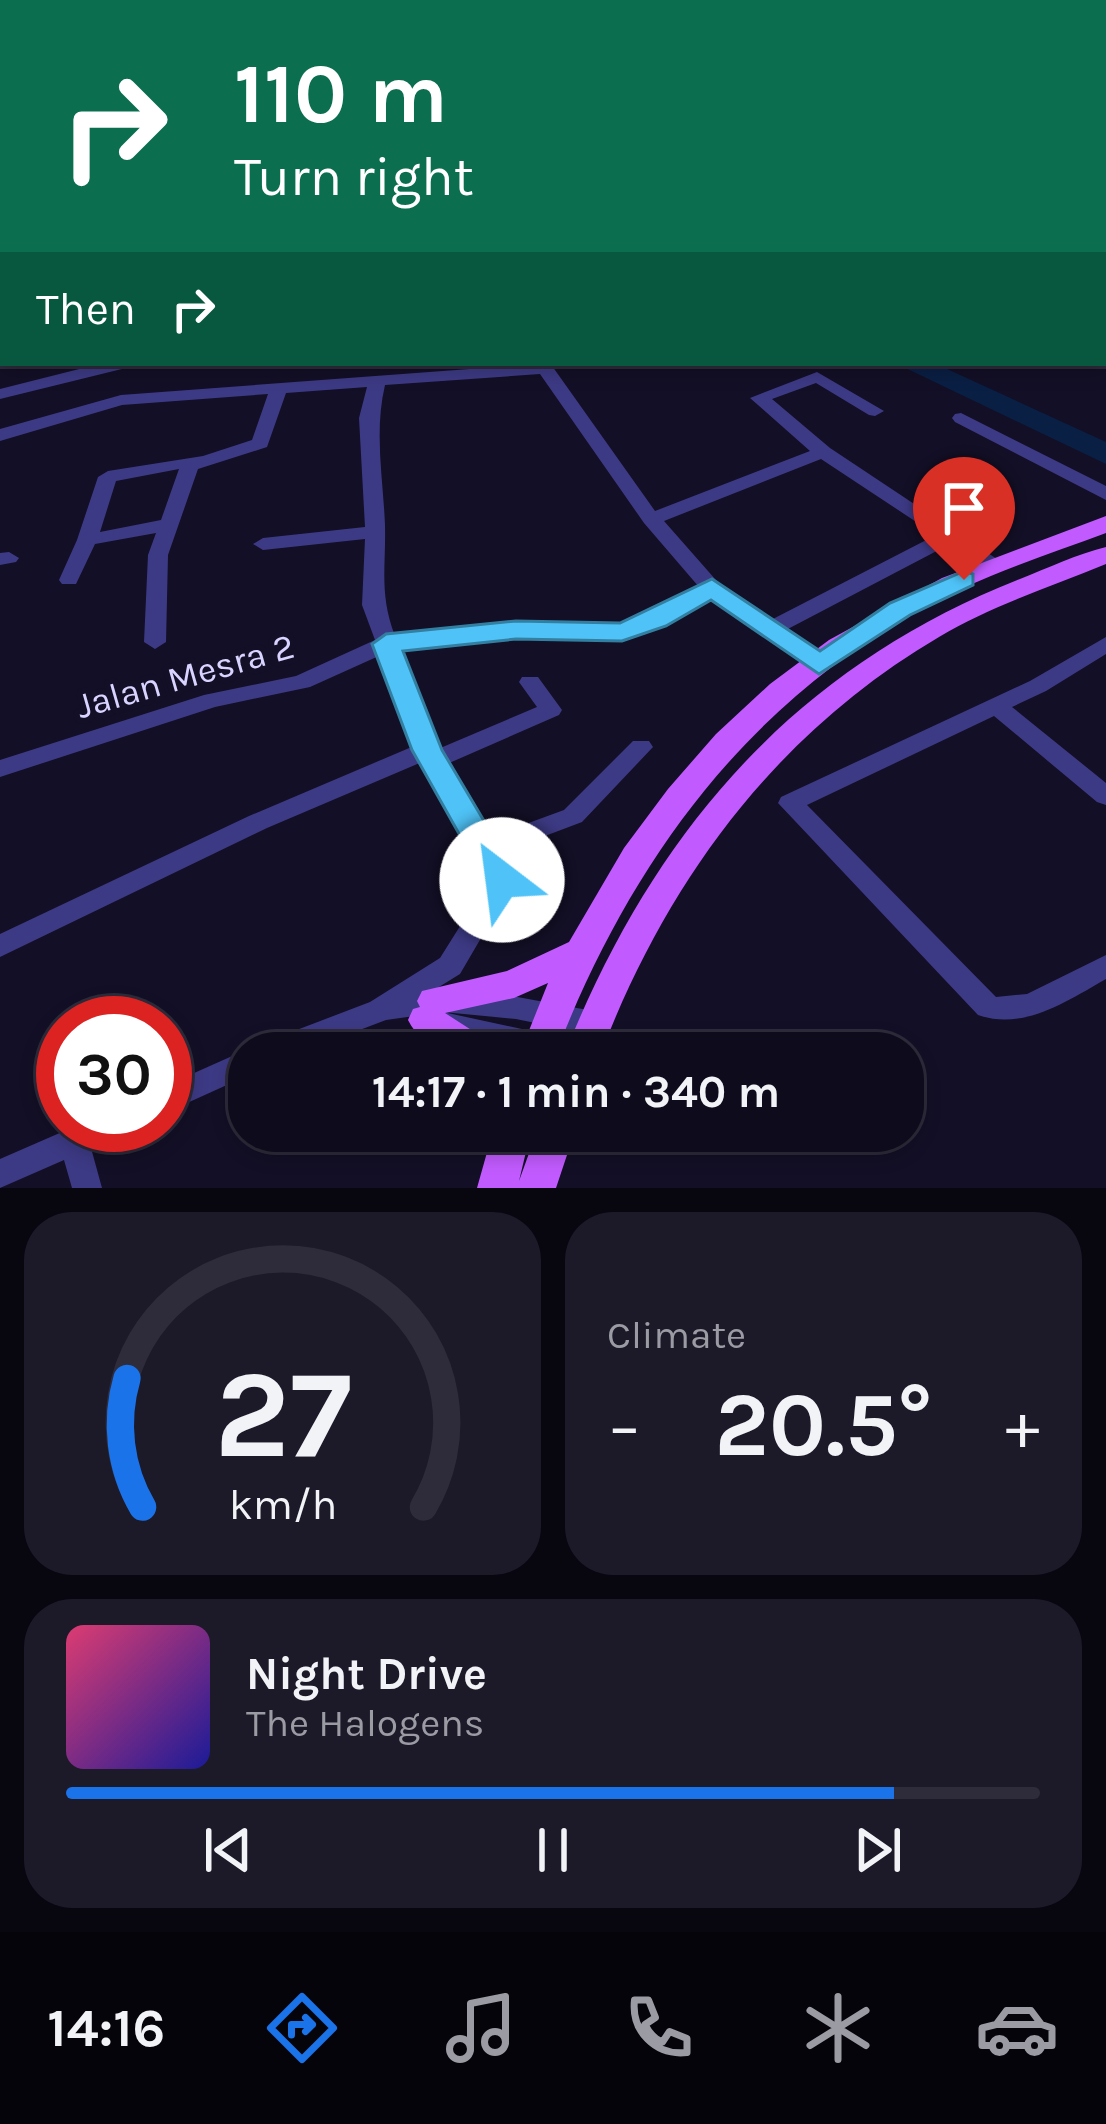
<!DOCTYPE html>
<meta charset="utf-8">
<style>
:root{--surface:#0e0b1c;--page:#1c1929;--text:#f1f3f6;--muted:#9b9ba3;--line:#2e2b3b;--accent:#1a73e8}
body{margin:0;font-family:Karla,sans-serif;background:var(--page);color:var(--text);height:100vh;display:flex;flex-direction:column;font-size:45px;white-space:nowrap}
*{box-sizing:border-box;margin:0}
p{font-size:39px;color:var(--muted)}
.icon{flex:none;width:66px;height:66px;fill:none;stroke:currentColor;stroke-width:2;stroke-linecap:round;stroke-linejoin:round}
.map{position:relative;height:1188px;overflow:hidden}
.drawer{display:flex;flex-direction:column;gap:24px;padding:24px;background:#08060f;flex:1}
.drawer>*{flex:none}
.guide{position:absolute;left:0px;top:0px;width:1107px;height:366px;box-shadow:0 6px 18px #0003,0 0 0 3px var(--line);background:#0b6e4f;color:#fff;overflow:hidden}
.speed{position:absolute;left:36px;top:996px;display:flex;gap:24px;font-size:60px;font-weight:700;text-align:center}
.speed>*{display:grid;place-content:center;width:156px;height:156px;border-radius:50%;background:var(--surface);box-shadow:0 6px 18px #0003,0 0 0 3px var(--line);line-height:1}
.speed .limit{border:18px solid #d22;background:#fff;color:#111}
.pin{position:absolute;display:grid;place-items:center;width:102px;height:102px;color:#fff;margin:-123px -51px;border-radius:50% 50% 50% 0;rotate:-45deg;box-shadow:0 0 12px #0007}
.pin .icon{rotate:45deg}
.me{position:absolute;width:132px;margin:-66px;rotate:330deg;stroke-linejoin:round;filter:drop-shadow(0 0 9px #0008)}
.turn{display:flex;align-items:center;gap:42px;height:252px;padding:0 36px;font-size:54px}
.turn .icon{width:156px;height:156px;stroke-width:2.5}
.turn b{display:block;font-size:84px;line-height:102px}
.then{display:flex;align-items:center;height:114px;padding:0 36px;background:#0003;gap:24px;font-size:45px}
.big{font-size:90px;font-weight:700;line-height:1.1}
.drawer .tile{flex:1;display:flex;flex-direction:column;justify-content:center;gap:18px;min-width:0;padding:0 42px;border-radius:48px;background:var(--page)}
.drawer .dial{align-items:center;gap:0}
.dial svg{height:312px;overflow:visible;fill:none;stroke:var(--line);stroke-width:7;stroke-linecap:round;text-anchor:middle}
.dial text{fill:var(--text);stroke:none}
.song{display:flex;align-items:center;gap:36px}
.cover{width:144px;height:144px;border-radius:18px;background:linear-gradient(135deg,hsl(340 70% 55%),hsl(240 70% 35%))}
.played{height:12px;border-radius:6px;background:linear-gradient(90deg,var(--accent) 85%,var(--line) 85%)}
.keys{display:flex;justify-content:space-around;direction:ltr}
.heat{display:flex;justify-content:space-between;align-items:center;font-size:66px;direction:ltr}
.drawer .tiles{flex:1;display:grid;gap:24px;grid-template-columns:1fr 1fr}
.tile:last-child{grid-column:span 2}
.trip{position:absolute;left:228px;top:1032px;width:696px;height:120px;border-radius:48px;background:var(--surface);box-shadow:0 6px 18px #0003,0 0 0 3px var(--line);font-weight:700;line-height:120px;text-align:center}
.menu{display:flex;height:192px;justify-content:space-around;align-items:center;background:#06040b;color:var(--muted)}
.menu .icon{width:84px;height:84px}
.menu .on{color:var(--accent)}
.menu b{font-size:54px;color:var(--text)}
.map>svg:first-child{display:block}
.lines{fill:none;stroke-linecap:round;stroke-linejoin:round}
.river{fill:#0a1f44;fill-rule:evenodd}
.minor{fill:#3d3a85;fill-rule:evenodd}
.major{fill:#c25bff;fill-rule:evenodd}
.route{fill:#4fc3f7;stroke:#337fa1;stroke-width:3}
.labels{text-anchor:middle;stroke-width:12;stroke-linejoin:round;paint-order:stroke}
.street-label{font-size:36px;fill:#d9d4ff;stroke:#130f26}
</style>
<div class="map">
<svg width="1106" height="1188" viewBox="0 0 1106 1188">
<rect width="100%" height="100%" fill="#130f26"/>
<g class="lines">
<!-- river -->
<path class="river" d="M686,0H704L706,3H686Z
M1104,167H1106V182H1104Z
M1106,197V212H1104V197Z
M895,363H934L1106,442V464Z"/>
<!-- minor -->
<path class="minor" d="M417,0H429L415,3Z
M476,0H488L490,3H478Z
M503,0H515L500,3Z
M638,0H650V3H638Z
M1104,60L1106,61V69L1104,68Z
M0,75H3V83H0Z
M0,120H3V128H0Z
M0,150L3,151V163L0,162Z
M0,174H3V182H0Z
M0,251L3,252V266L0,265Z
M3,315V325L0,326V316Z
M3,351V361L0,362V352Z
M103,363H133L130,367L0,399V389Z
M550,363L655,511L810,451L750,398L817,372L884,411L875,416L869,415L816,383L772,399L830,448L1006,565L1003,569H989L950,544L784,631L827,659L830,664L827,669L819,671L709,598L665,625L622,639L516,637L401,649L438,749L537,707L519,682L522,677H538L562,710L559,715L447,764L490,837L564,810L633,741H649L653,747L582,822L500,853L515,880L460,974L434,990L496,993L593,1011L603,1015L607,1023L603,1031L593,1035L516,1019L443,1012L577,1041L587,1044L591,1053H522L433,1032L429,1024L433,1016L443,1012L386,1020L299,1053H249V1075L165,1113V1086L239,1053L249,1050L256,1052L260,1044L370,1002L440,958L489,880L422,762L267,828L0,957V934L249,816L414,746L381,655L310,687L215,707L0,777V760L204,695L296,676L375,640L362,605L365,539L263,550L253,544L263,538L365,527L359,418L367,387L286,393L267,447L198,469L168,555L166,642L155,649L144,642L148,555L156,533L95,544L76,584H62L59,580L77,540L98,477L108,471L203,456L252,440L268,394L122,405L0,441V429L121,395ZM540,374L644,523L699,587L649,615L620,625L516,623L395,636C379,594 386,568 385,525C383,477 374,432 385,385ZM821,459L936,535L769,621L730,596L664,521ZM179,469L161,520L100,532L116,481Z
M961,413L1106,486V500L955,422L952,418L955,414Z
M9,552L19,558L16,562L0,565V553Z
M1106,637V654L1046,691L1012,707L1106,783V805L1097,802L994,716L807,805L996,997L1027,994L1106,955V979C1067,1001 1024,1031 978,1015L778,803L781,797L1030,681Z
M78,1125H125L121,1134L91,1148L102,1188H72L64,1160L0,1188V1159Z"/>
<!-- major -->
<path class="major" d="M1106,516V533C1041,557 973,579 912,614C738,713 627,870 556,1053H520L548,983L514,998L445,1013L490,1042L495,1053C462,1053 425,1054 408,1020L413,1009L420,1007L417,1001L422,991L507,971L569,942L624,848L668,789L716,734L770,684L829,640L942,578Z
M1106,547V564C1050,587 991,606 939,637C776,733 668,879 601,1053H565C654,831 794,668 1020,579C1048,568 1077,554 1106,547Z
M493,1131H531L519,1181L537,1131H575L556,1188H477Z"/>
</g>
<!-- route -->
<path class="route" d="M964,571L973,574V585L910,615L819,674L711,600L666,626L622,641L516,639L403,651L442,750L519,880L502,893L490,889L412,750L372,644L386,634L516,621L620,623L712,579L820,651L890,603Z"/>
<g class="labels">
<!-- street labels -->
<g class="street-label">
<text transform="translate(185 675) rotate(-16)" y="13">Jalan Mesra 2</text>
</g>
</g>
</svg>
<div class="speed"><div class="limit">30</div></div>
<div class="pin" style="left:964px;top:580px;background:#d93025"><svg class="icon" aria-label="arrive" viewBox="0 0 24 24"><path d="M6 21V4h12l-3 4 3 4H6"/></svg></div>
<svg class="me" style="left:502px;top:880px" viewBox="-20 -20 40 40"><circle r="19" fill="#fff"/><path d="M0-13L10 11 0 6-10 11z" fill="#4fc3f7"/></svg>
<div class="trip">14:17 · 1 min · 340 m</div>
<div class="guide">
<div class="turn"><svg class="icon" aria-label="right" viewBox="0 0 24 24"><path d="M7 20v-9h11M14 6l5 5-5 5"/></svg><div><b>110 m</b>Turn right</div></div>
<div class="then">Then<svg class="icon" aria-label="right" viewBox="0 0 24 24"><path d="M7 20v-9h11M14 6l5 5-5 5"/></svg></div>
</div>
</div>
<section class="drawer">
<div class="tiles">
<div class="tile dial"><svg viewBox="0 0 100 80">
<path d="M14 69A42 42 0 1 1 86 69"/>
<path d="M14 69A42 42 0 0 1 10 36" stroke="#1a73e8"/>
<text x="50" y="56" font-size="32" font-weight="700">27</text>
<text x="50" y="72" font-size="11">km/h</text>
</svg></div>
<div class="tile"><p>Climate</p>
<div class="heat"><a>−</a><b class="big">20.5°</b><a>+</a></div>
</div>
<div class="tile">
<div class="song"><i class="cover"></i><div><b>Night Drive</b><p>The Halogens</p></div></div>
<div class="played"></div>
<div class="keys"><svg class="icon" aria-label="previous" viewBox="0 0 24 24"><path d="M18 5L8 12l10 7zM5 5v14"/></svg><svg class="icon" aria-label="pause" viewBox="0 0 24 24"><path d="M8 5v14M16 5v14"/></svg><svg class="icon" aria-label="next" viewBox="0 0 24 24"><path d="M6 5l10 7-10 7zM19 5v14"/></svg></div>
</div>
</div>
</section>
<nav class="menu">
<b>14:16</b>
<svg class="icon on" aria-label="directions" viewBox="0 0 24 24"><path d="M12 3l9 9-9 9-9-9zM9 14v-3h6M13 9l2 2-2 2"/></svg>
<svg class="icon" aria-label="music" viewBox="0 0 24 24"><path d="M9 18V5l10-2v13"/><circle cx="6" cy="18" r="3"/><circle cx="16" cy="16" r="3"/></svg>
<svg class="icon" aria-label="phone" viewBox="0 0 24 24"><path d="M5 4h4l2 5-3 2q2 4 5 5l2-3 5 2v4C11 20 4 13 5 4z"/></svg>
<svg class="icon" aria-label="climate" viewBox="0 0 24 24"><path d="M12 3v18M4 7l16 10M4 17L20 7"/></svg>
<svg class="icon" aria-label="car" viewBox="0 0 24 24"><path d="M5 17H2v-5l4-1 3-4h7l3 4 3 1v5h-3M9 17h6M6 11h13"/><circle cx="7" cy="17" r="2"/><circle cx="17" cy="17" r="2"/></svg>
</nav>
